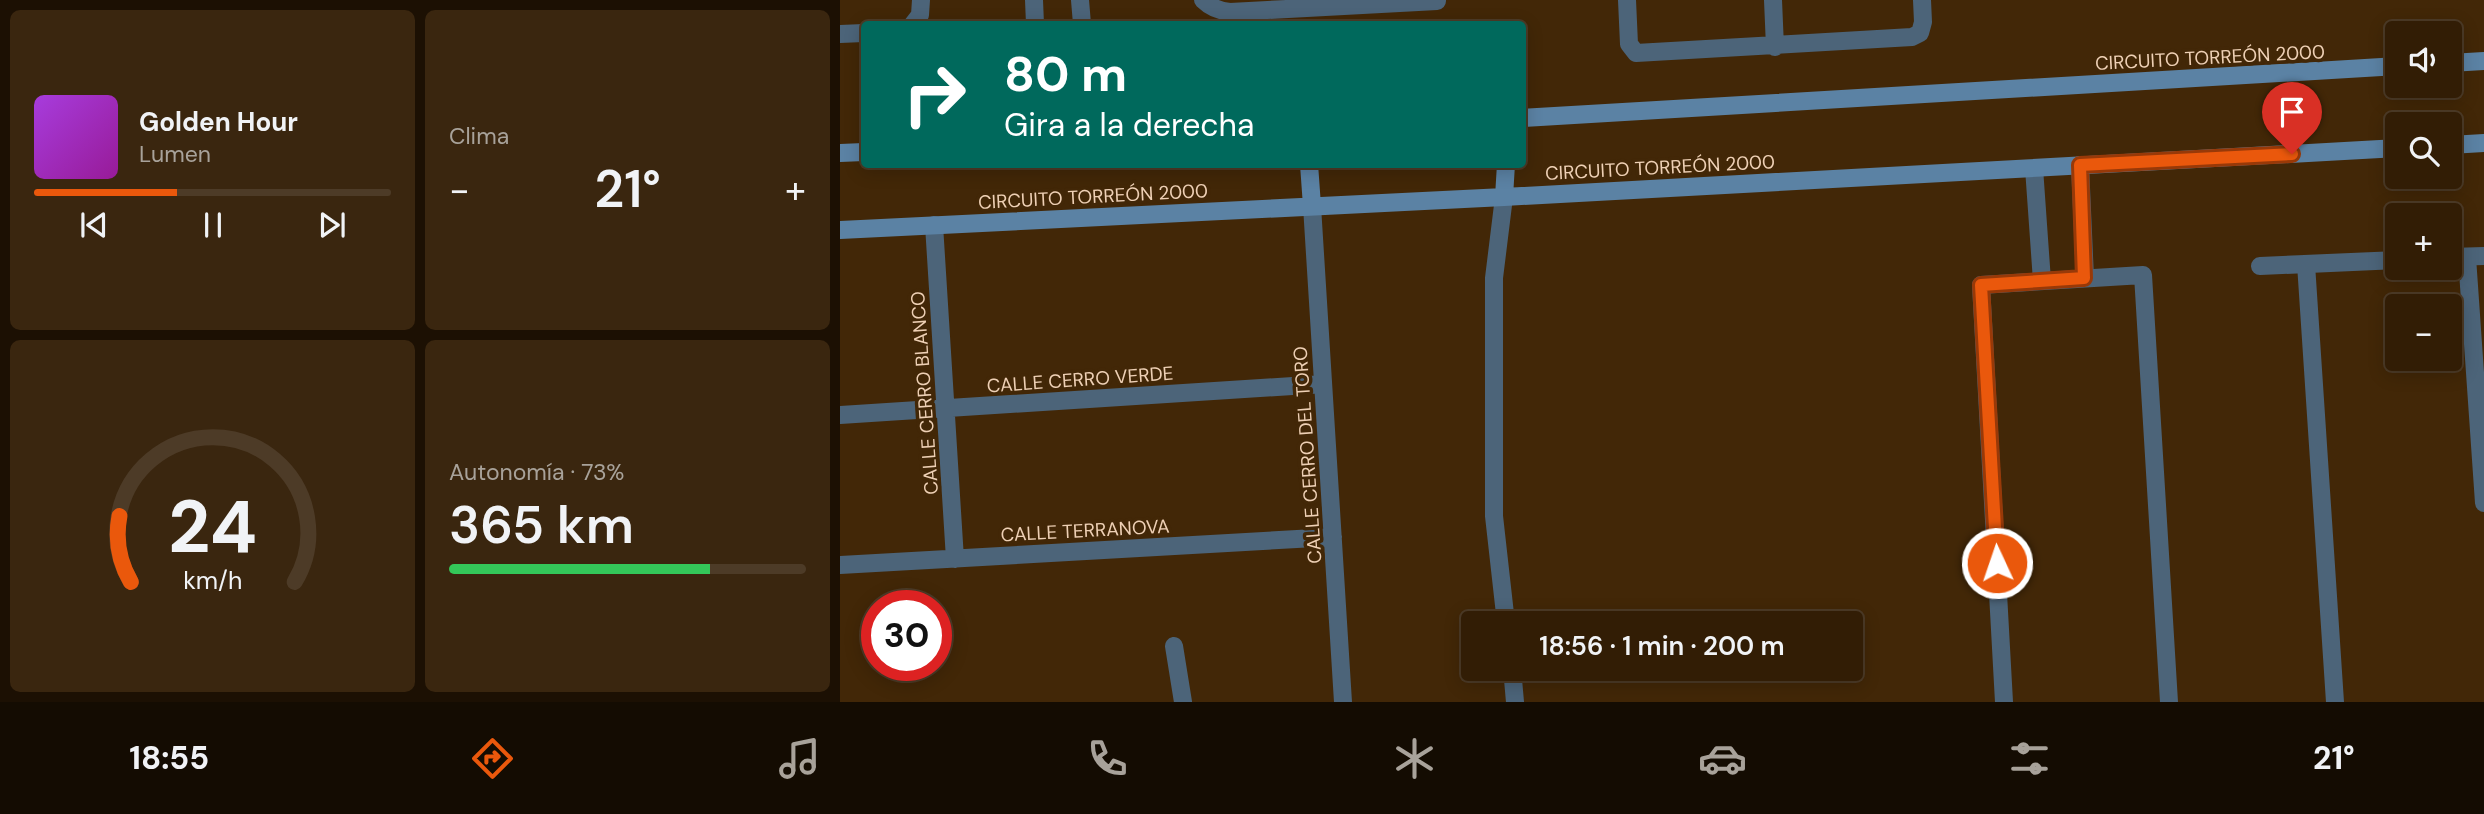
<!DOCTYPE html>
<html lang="es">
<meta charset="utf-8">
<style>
:root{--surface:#321d05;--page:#3a260f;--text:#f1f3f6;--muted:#a8a29a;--line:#4d3b27;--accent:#ea580c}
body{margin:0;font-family:"DM Sans",sans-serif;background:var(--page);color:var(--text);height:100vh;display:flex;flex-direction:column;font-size:26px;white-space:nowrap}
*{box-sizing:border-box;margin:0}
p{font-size:23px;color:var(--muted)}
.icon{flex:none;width:38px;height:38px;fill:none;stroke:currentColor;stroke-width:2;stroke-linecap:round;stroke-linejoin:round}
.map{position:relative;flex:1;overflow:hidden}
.drawer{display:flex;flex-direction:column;gap:10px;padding:10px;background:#1c1003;width:840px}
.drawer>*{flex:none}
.guide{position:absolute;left:21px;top:21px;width:665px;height:147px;border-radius:7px;box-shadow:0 4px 18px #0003,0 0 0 2px var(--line);background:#00695c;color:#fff;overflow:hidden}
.tools{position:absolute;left:1545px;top:21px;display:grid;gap:14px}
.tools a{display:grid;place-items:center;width:77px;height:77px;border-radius:7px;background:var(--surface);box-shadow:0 4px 18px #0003,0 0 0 2px var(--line);font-size:35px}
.speed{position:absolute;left:21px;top:590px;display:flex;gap:14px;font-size:35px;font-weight:700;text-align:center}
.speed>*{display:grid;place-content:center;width:91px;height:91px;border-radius:50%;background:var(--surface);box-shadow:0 4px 18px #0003,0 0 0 2px var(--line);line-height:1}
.speed .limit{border:10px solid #d22;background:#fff;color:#111}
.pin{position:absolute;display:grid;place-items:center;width:60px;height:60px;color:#fff;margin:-72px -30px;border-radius:50% 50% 50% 0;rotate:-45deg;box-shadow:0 0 7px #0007}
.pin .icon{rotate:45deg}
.me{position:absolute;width:77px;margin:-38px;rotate:357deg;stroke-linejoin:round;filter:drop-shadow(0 0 5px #0008)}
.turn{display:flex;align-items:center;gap:24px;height:147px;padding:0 28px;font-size:32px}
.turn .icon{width:91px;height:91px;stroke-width:2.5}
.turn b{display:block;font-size:49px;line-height:60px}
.big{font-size:52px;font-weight:600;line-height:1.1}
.drawer .card{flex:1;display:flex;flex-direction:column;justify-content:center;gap:10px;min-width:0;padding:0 24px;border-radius:10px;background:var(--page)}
.drawer .dial{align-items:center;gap:0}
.dial svg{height:182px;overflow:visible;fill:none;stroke:var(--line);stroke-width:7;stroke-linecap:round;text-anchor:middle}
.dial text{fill:var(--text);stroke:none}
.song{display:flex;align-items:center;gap:21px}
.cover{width:84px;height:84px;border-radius:10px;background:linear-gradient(135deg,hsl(280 70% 55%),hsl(300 70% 35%))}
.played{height:7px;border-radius:4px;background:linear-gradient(90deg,var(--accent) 40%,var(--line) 40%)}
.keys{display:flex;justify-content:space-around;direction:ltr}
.heat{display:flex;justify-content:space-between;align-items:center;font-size:38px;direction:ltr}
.charge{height:10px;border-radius:5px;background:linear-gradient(90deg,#34c759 73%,var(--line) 0)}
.drawer .tiles{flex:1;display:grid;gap:10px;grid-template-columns:repeat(2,1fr)}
.trip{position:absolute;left:621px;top:611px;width:402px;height:70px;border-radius:7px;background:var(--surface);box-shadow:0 4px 18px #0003,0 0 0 2px var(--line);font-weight:600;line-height:70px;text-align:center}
.tabs{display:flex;height:112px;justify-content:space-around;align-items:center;background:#140c02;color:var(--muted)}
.tabs .icon{width:49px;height:49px}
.tabs .current{color:var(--accent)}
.tabs b{font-size:32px;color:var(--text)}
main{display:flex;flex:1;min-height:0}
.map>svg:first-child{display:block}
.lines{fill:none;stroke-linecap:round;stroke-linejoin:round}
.minor{stroke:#4c6479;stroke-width:18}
.secondary{stroke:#5b82a4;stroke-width:18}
.route-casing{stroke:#983908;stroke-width:18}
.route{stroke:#ea580c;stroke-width:12}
.labels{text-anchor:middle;stroke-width:7;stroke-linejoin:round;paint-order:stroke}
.street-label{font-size:19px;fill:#eed0b5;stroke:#422707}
</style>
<main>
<section class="drawer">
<div class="tiles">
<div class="card">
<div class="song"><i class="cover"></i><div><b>Golden Hour</b><p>Lumen</p></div></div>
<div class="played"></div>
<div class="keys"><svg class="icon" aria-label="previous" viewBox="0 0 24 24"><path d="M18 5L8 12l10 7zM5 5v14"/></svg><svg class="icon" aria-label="pause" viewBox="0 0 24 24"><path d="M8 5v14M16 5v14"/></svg><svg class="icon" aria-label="next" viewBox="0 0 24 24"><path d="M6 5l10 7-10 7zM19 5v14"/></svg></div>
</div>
<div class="card"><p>Clima</p>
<div class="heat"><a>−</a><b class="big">21°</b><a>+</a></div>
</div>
<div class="card dial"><svg viewBox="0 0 100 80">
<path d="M14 69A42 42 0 1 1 86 69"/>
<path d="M14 69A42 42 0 0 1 9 40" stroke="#ea580c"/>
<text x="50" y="56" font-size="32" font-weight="700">24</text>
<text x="50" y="72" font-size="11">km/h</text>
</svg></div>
<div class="card"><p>Autonomía · 73%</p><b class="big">365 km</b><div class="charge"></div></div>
</div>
</section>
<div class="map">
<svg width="1644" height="702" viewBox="0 0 1644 702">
<rect width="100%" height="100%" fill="#422707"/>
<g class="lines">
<!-- minor -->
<path class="minor" d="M194,0L195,24
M240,0L242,24
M363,0C371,8 379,11 390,12L597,1
M787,0L789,44L796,53L1072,37L1080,33L1083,22L1082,0
M933,0L935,47
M73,24L80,15L81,0
M0,34L24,33
M1240,165L1245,278
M1194,168L1202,281
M664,197L654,278V516L666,623
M472,206L503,702
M94,225L115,559
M1610,257L1644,256
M1627,257L1644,503
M1466,264L1495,702
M1420,266L1558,260
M0,415L483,384
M0,565L493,537
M334,646L343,702
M672,668L675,702
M1164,702L1141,285L1303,275L1329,702"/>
<!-- secondary -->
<path class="secondary" d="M1610,63L1644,61
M682,118L1558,66
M1610,145L1644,143
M0,153L24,152
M469,164L472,206
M664,197L666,164
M0,230L664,197L1558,148"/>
</g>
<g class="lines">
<defs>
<path id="route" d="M1157,563L1141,285L1244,278L1240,165L1452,154"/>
</defs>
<!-- route casing -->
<use href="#route" class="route-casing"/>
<!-- route -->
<use href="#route" class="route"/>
</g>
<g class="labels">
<!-- street labels -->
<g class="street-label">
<text transform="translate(1370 57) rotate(-3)" y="7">CIRCUITO TORREÓN 2000</text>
<text transform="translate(820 167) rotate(-3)" y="7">CIRCUITO TORREÓN 2000</text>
<text transform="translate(253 196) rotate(-3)" y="7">CIRCUITO TORREÓN 2000</text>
<text transform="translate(240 379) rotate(-4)" y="7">CALLE CERRO VERDE</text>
<text transform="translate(84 393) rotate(-94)" y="7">CALLE CERRO BLANCO</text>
<text transform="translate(467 455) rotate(-94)" y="7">CALLE CERRO DEL TORO</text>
<text transform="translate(245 530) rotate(-3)" y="7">CALLE TERRANOVA</text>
</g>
</g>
</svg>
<div class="tools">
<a><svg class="icon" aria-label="sound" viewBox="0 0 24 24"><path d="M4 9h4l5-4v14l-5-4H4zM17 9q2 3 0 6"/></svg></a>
<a><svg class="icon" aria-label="search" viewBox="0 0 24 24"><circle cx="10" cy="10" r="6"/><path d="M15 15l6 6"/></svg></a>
<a>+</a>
<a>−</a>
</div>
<div class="speed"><div class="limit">30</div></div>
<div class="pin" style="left:1452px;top:154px;background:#d93025"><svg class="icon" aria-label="arrive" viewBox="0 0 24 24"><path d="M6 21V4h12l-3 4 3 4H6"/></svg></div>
<svg class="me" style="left:1157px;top:563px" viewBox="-20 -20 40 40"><circle r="17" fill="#ea580c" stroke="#fff" stroke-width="3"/><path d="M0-11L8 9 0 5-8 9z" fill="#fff"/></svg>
<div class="trip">18:56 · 1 min · 200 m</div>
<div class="guide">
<div class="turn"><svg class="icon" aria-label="right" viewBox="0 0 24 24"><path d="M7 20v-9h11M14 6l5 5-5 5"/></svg><div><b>80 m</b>Gira a la derecha</div></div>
</div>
</div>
</main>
<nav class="tabs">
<b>18:55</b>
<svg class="icon current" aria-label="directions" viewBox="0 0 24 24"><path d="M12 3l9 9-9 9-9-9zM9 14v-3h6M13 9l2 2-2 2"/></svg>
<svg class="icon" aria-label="music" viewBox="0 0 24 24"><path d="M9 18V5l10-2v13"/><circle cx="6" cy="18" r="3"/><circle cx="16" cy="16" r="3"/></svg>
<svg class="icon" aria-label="phone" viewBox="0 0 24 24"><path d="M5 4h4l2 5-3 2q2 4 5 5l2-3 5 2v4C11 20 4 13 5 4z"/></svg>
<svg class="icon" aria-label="climate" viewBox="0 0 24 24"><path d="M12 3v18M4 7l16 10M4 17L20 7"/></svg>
<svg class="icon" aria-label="car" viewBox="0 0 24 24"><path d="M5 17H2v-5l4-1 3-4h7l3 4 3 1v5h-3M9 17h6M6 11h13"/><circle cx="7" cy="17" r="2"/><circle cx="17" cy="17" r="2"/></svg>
<svg class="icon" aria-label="filters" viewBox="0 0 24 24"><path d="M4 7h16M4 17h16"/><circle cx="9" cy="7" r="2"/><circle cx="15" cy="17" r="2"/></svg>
<b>21°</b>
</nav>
